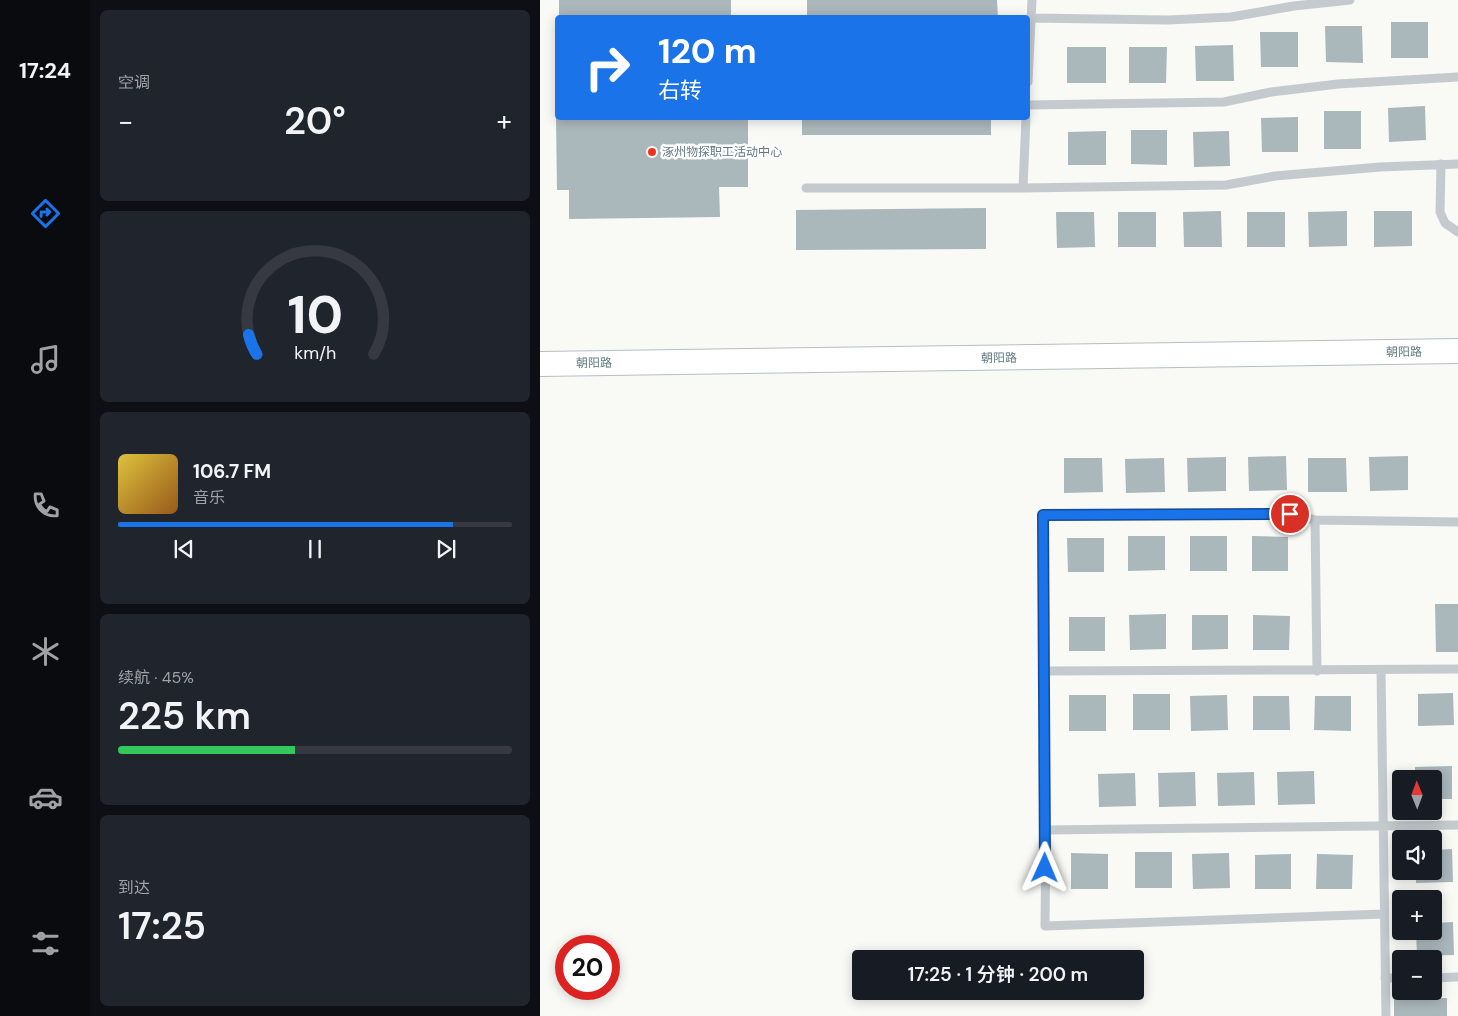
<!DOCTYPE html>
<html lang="zh">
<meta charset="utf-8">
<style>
:root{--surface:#171b24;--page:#20242c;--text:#f1f3f6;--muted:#9ea1a6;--line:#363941;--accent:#1a73e8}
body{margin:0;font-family:"DM Sans","Noto Sans SC",sans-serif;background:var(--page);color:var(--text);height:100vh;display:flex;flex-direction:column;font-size:19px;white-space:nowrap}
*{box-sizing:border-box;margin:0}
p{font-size:16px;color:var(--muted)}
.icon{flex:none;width:28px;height:28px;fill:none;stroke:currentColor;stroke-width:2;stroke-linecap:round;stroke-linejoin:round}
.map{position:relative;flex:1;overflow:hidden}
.panel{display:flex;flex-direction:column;gap:10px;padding:10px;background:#0d0f14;width:450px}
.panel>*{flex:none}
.hud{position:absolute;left:15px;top:15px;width:475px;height:105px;border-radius:5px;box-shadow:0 2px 12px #0003;background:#1a73e8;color:#fff;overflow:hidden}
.needle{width:32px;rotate:359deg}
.tools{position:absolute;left:852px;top:770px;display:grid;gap:10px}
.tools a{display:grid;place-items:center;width:50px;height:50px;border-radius:5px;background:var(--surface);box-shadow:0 2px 12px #0003;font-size:25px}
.speed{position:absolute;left:15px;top:935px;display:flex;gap:10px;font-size:25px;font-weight:700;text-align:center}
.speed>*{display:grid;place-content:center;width:65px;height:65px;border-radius:50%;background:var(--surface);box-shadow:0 2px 12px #0003;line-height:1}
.speed .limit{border:8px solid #d22;background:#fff;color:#111}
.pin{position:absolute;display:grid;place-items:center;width:42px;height:42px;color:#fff;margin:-21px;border:2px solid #fff;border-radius:50%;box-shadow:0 1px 5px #0007}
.me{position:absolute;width:55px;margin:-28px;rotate:1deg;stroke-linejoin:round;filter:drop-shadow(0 0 4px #0008)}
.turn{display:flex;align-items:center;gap:18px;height:105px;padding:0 20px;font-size:22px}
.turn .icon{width:65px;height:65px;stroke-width:2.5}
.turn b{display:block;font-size:35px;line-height:42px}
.big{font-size:38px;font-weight:600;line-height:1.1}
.panel .widget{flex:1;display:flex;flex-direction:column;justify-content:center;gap:8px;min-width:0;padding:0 18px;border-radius:8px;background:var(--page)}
.panel .dial{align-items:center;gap:0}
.dial svg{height:130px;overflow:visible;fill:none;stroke:var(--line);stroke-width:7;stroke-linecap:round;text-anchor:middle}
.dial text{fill:var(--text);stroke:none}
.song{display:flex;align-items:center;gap:15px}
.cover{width:60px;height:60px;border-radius:8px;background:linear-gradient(135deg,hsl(50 70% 55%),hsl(30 70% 35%))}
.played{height:5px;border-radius:2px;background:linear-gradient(90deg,var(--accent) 85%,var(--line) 85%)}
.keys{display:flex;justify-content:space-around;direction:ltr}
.heat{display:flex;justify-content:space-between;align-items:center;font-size:28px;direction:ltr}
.charge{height:8px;border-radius:4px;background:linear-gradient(90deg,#34c759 45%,var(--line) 0)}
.trip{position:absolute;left:312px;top:950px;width:292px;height:50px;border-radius:5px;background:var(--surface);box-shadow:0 2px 12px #0003;font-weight:600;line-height:50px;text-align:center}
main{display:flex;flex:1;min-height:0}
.tabs{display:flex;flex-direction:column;width:90px;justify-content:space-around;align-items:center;background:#090b0e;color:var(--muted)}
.tabs .icon{width:35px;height:35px}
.tabs .selected{color:var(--accent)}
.tabs b{font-size:22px;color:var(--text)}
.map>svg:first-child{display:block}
.building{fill:#aab7bb}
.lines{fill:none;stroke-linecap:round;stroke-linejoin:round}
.secondary-casing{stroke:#b6bec2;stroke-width:26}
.service{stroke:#c4cacd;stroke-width:9}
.secondary{stroke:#fff;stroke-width:24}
.route-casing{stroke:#114b97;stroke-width:12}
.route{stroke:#1a73e8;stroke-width:9}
.poi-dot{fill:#f3301d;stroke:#fff;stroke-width:2}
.labels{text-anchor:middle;stroke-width:5;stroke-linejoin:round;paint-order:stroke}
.poi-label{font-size:12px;fill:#617a84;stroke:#fff;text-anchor:start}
.street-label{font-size:12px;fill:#617a84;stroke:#fff}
</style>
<main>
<nav class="tabs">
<b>17:24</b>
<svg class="icon selected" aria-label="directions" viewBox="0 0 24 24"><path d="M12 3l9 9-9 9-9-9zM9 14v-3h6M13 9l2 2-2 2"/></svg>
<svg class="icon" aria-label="music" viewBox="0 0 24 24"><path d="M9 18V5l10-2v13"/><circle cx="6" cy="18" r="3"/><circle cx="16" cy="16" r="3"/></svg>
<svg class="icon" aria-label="phone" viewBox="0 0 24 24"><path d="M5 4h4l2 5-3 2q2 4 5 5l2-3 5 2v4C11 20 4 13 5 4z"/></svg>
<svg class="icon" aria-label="climate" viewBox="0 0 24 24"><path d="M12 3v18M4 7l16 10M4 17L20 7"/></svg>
<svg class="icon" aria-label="car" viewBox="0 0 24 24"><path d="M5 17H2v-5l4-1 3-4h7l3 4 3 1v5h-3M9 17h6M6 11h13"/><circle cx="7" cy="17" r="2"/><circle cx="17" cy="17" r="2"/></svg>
<svg class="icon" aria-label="filters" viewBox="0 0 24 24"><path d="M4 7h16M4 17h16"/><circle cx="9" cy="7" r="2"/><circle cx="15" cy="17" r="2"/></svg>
</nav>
<section class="panel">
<div class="widget"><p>空调</p>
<div class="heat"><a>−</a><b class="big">20°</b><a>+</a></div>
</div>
<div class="widget dial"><svg viewBox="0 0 100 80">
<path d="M14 69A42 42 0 1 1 86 69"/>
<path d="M14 69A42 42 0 0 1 9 57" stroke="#1a73e8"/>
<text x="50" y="56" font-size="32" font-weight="700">10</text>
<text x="50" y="72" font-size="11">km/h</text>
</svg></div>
<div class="widget">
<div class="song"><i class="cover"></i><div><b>106.7 FM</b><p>音乐</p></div></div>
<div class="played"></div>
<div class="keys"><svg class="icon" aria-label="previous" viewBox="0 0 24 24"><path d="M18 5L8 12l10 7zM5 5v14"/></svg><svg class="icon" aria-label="pause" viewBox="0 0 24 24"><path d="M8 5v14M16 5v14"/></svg><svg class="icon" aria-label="next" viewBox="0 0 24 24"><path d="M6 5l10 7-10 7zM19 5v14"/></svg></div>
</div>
<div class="widget"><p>续航 · 45%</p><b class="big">225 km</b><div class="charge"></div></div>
<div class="widget"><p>到达</p><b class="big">17:25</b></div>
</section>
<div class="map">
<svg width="918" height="1016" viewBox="0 0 918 1016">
<rect width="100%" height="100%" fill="#f9f9f6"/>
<!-- building -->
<path class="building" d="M19,0H191V18H19Z
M267,0H457L458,18H267Z
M851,22H888V58H851Z
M785,26H822L823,63L786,62Z
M720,32H758V67H721Z
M693,45L694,81H656L655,46Z
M527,47H566V83H527Z
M589,47H627L626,83H589Z
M885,106L886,140L849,142L848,108Z
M784,111H821V149H784Z
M758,117V152H722L721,118Z
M16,118H208V187H179L180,217L29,219V190H17Z
M262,118H451V135H262Z
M591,130H627V165L591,164Z
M566,131V165H528V132Z
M689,131L690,166L654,167L653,132Z
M446,208V249L256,250V210Z
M681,211L682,247H644L643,212Z
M807,211V246L769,247L768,212Z
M834,211H872V246L834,247Z
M516,212H554L555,247L517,248Z
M578,212H616V247H578Z
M707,212H745V247H707Z
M746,456L747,490L709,491L708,457Z
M868,456V490L830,491L829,457Z
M686,457V491L648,492L647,458Z
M524,458H562L563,492L524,493Z
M624,458L625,492L586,493L585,459Z
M768,458H806L807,492H768Z
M588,536H625V570L588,571Z
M650,536H687V571H650Z
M712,536L748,537V571H712Z
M527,538H564V572H528Z
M895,604H918V652H896Z
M626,614V649L590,650L589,615Z
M652,615H688V649L652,650Z
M713,615L750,616L749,650H713Z
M529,617H565V651H529Z
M913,693L914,725L878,726V694Z
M593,694H630V730H593Z
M529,695H566V731H529Z
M687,695L688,730L651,731L650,696Z
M713,696H749L750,730H713Z
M775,696H811V731L774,730Z
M912,766V799H894V779H875V767Z
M774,771L775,804L738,805L737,772Z
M655,772L656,806L619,807L618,773Z
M714,772L715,805L678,806L677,773Z
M595,773L596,806L559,807L558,774Z
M912,849L913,882L876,883V871H894V850Z
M595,852H632V888H595Z
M531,853L568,854V889H531Z
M689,853L690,888L653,889L652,854Z
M751,854V889H715V855Z
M777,854L813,855L812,889H776Z
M913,922L914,955L877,956L876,931H894V923Z
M907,998V1016H854V999Z"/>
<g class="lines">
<defs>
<path id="secondary" d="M0,364L918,351"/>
</defs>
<!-- secondary casing -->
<use href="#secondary" class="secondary-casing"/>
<!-- service -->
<path class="service" d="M491,18L628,20L691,17L754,6L810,0
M488,82L492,0
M488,105L684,102L731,92L798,84L918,77
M901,164L900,212L905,223L918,232
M266,188H483L686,185L735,176L840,167L918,164
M483,188L486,118
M775,520L777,671
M841,670L846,1016
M504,671L918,669
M506,830L918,825
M844,914L505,926L506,830L503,515L750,514L775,520L918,522
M845,978H861
M894,978L918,977"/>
<!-- secondary -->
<use href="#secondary" class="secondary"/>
</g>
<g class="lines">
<defs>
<path id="route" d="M505,868L503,515L750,514"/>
</defs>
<!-- route casing -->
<use href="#route" class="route-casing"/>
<!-- route -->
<use href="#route" class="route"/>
</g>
<!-- markers -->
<circle class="poi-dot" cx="112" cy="152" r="5"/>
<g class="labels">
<!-- poi labels -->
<g class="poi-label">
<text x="122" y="156">涿州物探职工活动中心</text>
</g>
<!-- street labels -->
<g class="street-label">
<text transform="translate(864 352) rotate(-1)" y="4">朝阳路</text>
<text transform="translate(459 358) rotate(-1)" y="4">朝阳路</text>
<text transform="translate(54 363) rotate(-1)" y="4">朝阳路</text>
</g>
</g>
</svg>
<div class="tools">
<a><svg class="needle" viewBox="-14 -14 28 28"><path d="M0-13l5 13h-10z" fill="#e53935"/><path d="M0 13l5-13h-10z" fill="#9ea1a6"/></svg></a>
<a><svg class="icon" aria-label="sound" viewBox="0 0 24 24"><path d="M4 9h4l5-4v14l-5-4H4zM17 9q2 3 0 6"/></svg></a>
<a>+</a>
<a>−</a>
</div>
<div class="speed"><div class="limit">20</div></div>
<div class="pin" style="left:750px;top:514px;background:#d93025"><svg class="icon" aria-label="arrive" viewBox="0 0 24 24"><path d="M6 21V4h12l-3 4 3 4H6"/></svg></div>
<svg class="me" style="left:505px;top:868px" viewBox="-20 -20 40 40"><path d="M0-17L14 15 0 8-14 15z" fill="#1a73e8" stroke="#fff" stroke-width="4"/></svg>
<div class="trip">17:25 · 1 分钟 · 200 m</div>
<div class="hud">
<div class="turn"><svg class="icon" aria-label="right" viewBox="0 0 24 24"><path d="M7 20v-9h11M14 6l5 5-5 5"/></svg><div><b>120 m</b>右转</div></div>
</div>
</div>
</main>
